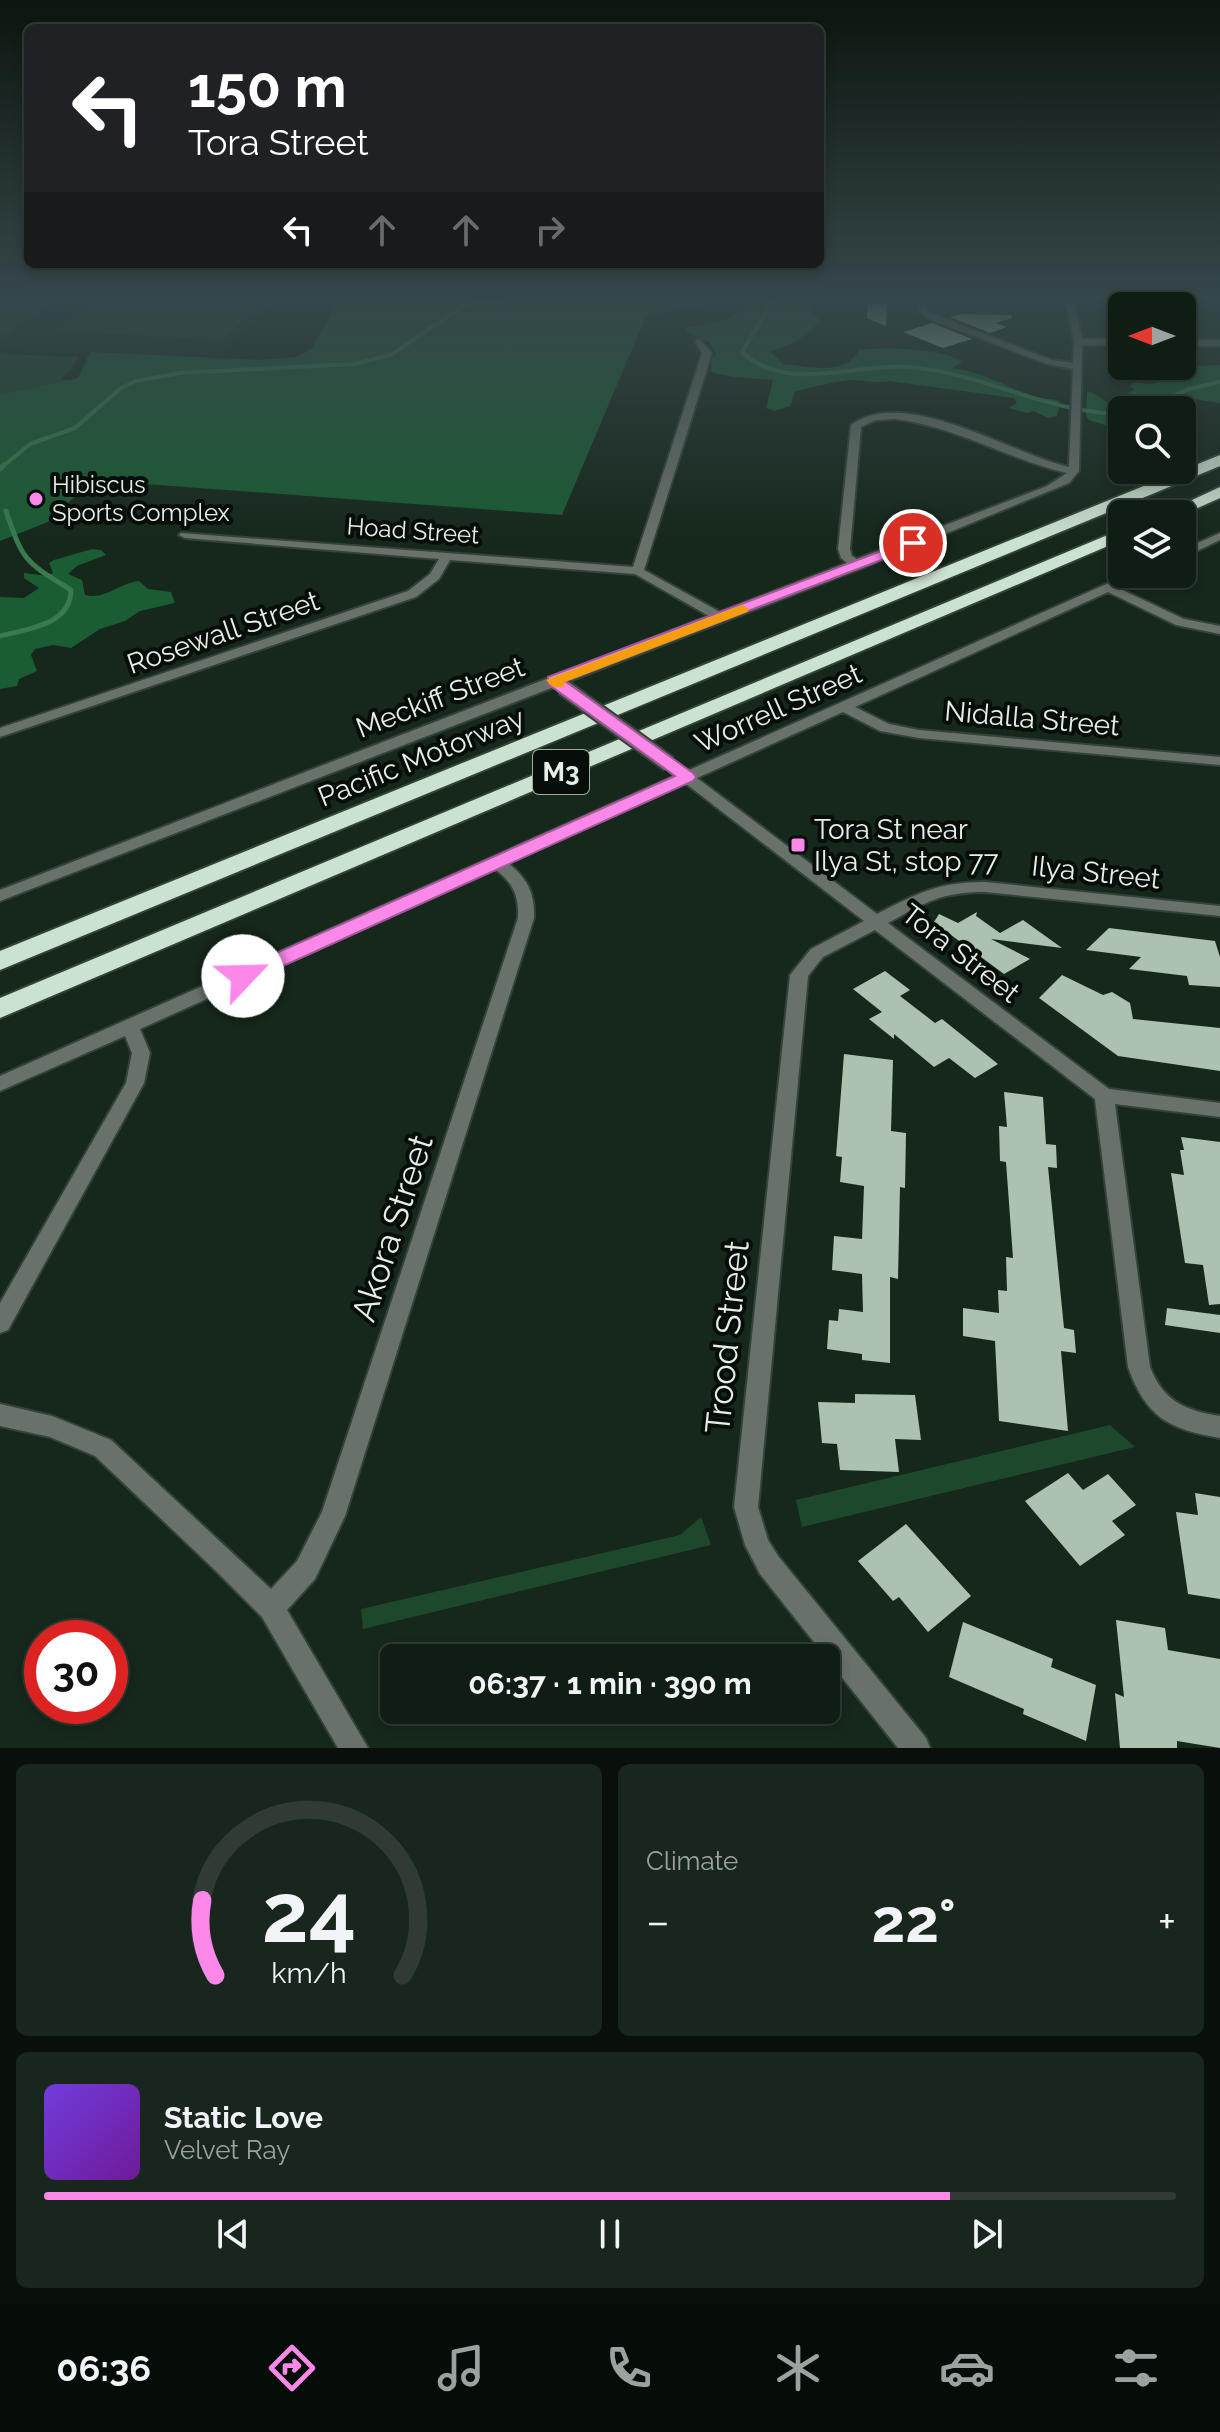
<!DOCTYPE html>
<meta charset="utf-8">
<style>
:root{--surface:#101d14;--page:#19261d;--text:#f1f3f6;--muted:#9ca2a0;--line:#303b34;--accent:#f988e9}
body{margin:0;font-family:Raleway,sans-serif;background:var(--page);color:var(--text);height:100vh;display:flex;flex-direction:column;font-size:30px;white-space:nowrap}
*{box-sizing:border-box;margin:0}
p{font-size:26px;color:var(--muted)}
.icon{flex:none;width:44px;height:44px;fill:none;stroke:currentColor;stroke-width:2;stroke-linecap:round;stroke-linejoin:round}
.map{position:relative;height:1748px;overflow:hidden}
.drawer{display:flex;flex-direction:column;gap:16px;padding:16px;background:#09100b;flex:1}
.drawer>*{flex:none}
.hud{position:absolute;left:24px;top:24px;width:800px;height:244px;border-radius:12px;box-shadow:0 4px 12px #0003,0 0 0 2px var(--line);background:#202124;color:#fff;overflow:hidden}
.needle{width:52px;rotate:270deg}
.fabs{position:absolute;left:1108px;top:292px;display:grid;gap:16px}
.fabs a{display:grid;place-items:center;width:88px;height:88px;border-radius:12px;background:var(--surface);box-shadow:0 4px 12px #0003,0 0 0 2px var(--line);font-size:40px}
.speed{position:absolute;left:24px;top:1620px;display:flex;gap:16px;font-size:40px;font-weight:700;text-align:center}
.speed>*{display:grid;place-content:center;width:104px;height:104px;border-radius:50%;background:var(--surface);box-shadow:0 4px 12px #0003,0 0 0 2px var(--line);line-height:1}
.speed .limit{border:12px solid #d22;background:#fff;color:#111}
.pin{position:absolute;display:grid;place-items:center;width:68px;height:68px;color:#fff;margin:-34px;border:4px solid #fff;border-radius:50%;box-shadow:0 2px 8px #0007}
.me{position:absolute;width:88px;margin:-44px;rotate:66deg;stroke-linejoin:round;filter:drop-shadow(0 0 6px #0008)}
.turn{display:flex;align-items:center;gap:28px;height:168px;padding:0 32px;font-size:36px}
.turn .icon{width:104px;height:104px;stroke-width:2.5}
.turn b{display:block;font-size:56px;line-height:68px}
.lanes{display:flex;align-items:center;height:76px;padding:0 32px;background:#0003;justify-content:center;gap:40px;direction:ltr}
.lanes .off{opacity:.35}
.big{font-size:60px;font-weight:700;line-height:1.1}
.drawer .widget{flex:1;display:flex;flex-direction:column;justify-content:center;gap:12px;min-width:0;padding:0 28px;border-radius:12px;background:var(--page)}
.drawer .dial{align-items:center;gap:0}
.dial svg{height:208px;overflow:visible;fill:none;stroke:var(--line);stroke-width:7;stroke-linecap:round;text-anchor:middle}
.dial text{fill:var(--text);stroke:none}
.song{display:flex;align-items:center;gap:24px}
.cover{width:96px;height:96px;border-radius:12px;background:linear-gradient(135deg,hsl(260 70% 55%),hsl(280 70% 35%))}
.played{height:8px;border-radius:4px;background:linear-gradient(90deg,var(--accent) 80%,var(--line) 80%)}
.keys{display:flex;justify-content:space-around;direction:ltr}
.heat{display:flex;justify-content:space-between;align-items:center;font-size:44px;direction:ltr}
.drawer .tiles{flex:1;display:grid;gap:16px;grid-template-columns:1fr 1fr}
.widget:last-child{grid-column:span 2}
.trip{position:absolute;left:380px;top:1644px;width:460px;height:80px;border-radius:12px;background:var(--surface);box-shadow:0 4px 12px #0003,0 0 0 2px var(--line);font-weight:700;line-height:80px;text-align:center}
.menu{display:flex;height:128px;justify-content:space-around;align-items:center;background:#060c08;color:var(--muted)}
.menu .icon{width:56px;height:56px}
.menu .current{color:var(--accent)}
.menu b{font-size:36px;color:var(--text)}
.map>svg:first-child{display:block}
.built{fill:#172e1d}
.green{fill:#1e482c}
.forest{fill:#1a5c33}
.lines{fill:none;stroke-linecap:round;stroke-linejoin:round}
.stream-far1{stroke:#3a7a4f;stroke-width:4}
.stream{stroke:#3a7a4f;stroke-width:5}
.building{fill:#acc1b0}
.street-casing{stroke:#334337;stroke-width:4}
.highway-casing{stroke:#334337;stroke-width:4}
.street{fill:#69716b;fill-rule:evenodd}
.highway{fill:#cce2d1;fill-rule:evenodd}
.street-bridge-casing{stroke:#334337;stroke-width:19;stroke-linecap:butt}
.street-bridge{stroke:#69716b;stroke-width:15}
.route{fill:#f988e9;stroke:#a25897;stroke-width:2}
.slow{fill:#f59e0b}
.poi-dot{fill:#f988e9;stroke:#070e09;stroke-width:3}
.labels{text-anchor:middle;stroke-width:8;stroke-linejoin:round;paint-order:stroke}
.far-poi-label{font-size:24px;fill:#e4efe6;stroke:#070e09;text-anchor:start}
.far-street-label{font-size:24px;fill:#e4efe6;stroke:#070e09}
.shield{fill:#070e09;stroke:#a2aca4;stroke-width:2}
.shield-label{font-size:26px;font-weight:bold;fill:#e4efe6}
.street-label{font-size:28px;fill:#e4efe6;stroke:#070e09}
.poi-label{font-size:28px;fill:#e4efe6;stroke:#070e09;text-anchor:start}
.near-street-label{font-size:34px;fill:#e4efe6;stroke:#070e09}
</style>
<div class="map">
<svg width="1220" height="1748" viewBox="0 0 1220 1748">
<rect width="100%" height="100%" fill="#16271b"/>
<!-- built -->
<path class="built" d="M0,297H280L221,356L0,351Z"/>
<!-- green -->
<path class="green" d="M0,297H60L0,340Z
M100,297L262,303L222,340L56,331Z
M0,354L78,357L71,370L60,379L69,380L0,401Z
M1110,1425L1135,1447L802,1527L796,1500Z
M701,1517L711,1545L363,1629L361,1609L680,1535Z"/>
<!-- forest -->
<path class="forest" d="M341,297H705L700,304L646,316L562,515L92,480L48,522L0,541V395L78,378L90,352L260,360L297,357L311,349Z
M753,297H814L811,314L821,319C807,336 792,346 770,351L783,364C809,366 845,377 859,350C881,347 945,348 962,362L952,368C980,372 1003,384 1029,395C1040,400 1050,398 1060,401L1057,416L1048,418L1034,411L1027,413L1009,408L1017,403L1014,398L889,381C875,384 865,380 851,380C843,380 802,389 795,392L790,406L775,411L766,408L773,380C752,377 729,379 710,371L712,366L709,360L716,355L710,343L688,333L686,328L726,320L755,301Z
M1220,365V403L1186,398L1178,407L1179,410H1122V430L1089,420L1086,415L1087,392C1100,392 1100,405 1121,404L1122,401L1119,397L1135,390L1130,386L1133,383C1144,381 1155,389 1162,378L1155,369Z
M92,549L101,550L106,555L77,566L68,574L82,580L85,595C106,600 119,583 139,581L148,589L171,592L175,603L140,611L125,621L100,629L71,648L53,645L35,649L31,655L37,671L19,679L17,686L0,689V597L24,598L39,588L24,578V573L47,576L53,573L49,563L54,560Z"/>
<g class="lines">
<!-- stream-far1 -->
<path class="stream-far1" d="M775,297L742,352C787,394 853,363 907,367C982,372 1042,412 1122,414
M1142,410L1189,389L1220,382
M2,467L30,444L75,428L121,388L136,381L180,373L355,364L391,355L465,305L533,297"/>
<!-- stream -->
<path class="stream" d="M0,469L4,465
M0,636C27,629 71,625 71,590C26,562 23,562 6,511"/>
</g>
<!-- building -->
<path class="building" d="M868,303L887,304L886,326L867,318Z
M961,314L1012,315V318L996,323L1007,327L990,333L950,317Z
M932,323L972,339L943,348L903,332Z
M977,912L976,916L1000,933L1023,920L1062,948L991,939L1030,959L1004,974L951,935L938,933L944,930L934,922L939,914L958,923Z
M1109,928L1215,941L1220,957V987L1189,985L1187,976L1129,969L1141,957L1086,950Z
M885,971L910,990L900,996L935,1023L942,1019L998,1064L975,1078L949,1058L934,1067L894,1034V1039L869,1019L882,1012L853,989Z
M1062,975L1103,995L1112,992L1130,1003L1133,1019L1220,1028V1071L1118,1056L1039,998Z
M844,1054L893,1060L891,1131L906,1133L905,1188L900,1187L898,1279L890,1277V1363L862,1360V1354L827,1349L829,1320L838,1321L839,1309L863,1312L862,1274L832,1270L834,1236L862,1239L864,1186L840,1182L842,1157L836,1156Z
M1004,1092L1043,1097L1046,1144L1056,1145L1057,1168L1048,1167L1064,1328L1074,1330L1076,1353L1061,1351L1068,1431L999,1421L995,1341L963,1336V1308L999,1313L998,1290L1007,1291L1006,1257L1013,1258L1006,1162L1000,1161L999,1126L1007,1127Z
M1181,1137L1220,1142V1304L1209,1305L1203,1265L1185,1263L1171,1173L1184,1175L1180,1150H1184Z
M1167,1308L1220,1315V1333L1165,1325Z
M855,1394L915,1395L921,1440L895,1439L899,1472L840,1470L837,1444L822,1443L818,1402L855,1403Z
M1068,1473L1083,1490L1108,1474L1136,1505L1112,1521L1125,1535L1080,1566L1025,1501Z
M1195,1493L1220,1497V1599L1188,1594L1176,1512L1198,1515Z
M906,1524L971,1596L928,1632L899,1597L893,1601L858,1561Z
M1116,1620L1165,1628L1168,1650L1220,1659V1748L1177,1741V1748H1120L1115,1693L1124,1697Z
M963,1622L1053,1659L1051,1667L1096,1685L1086,1741L1023,1714L1024,1709L949,1677Z"/>
<g class="lines">
<defs>
<path id="street" d="M917,297H925L927,310L935,315L1052,360L1073,363L1074,342L1065,297H1073L1082,339H1122V345H1082L1079,471L1069,483L862,568L0,901V890L709,616L635,574L450,560L439,579L416,597L0,737V728L408,591L430,574L439,559L185,538L179,535L181,533L633,567L702,353L695,341L699,338L712,353L644,570L720,612L847,563L841,558L838,549L851,425C905,385 1011,454 1069,467L1073,369L1047,364L929,319L919,311ZM896,419C956,427 1008,459 1067,473L1047,486L857,559L852,556L850,549L861,427L876,420Z
M1182,340H1220V346H1182Z
M1220,533V540L1182,558V550Z
M1129,574H1145L1118,588L1184,619L1220,626V634L1176,625L1108,592L855,707L889,724L919,730L1220,757V765L919,738L880,731L843,712L697,778L877,914C918,893 938,882 985,882L1220,906V916L985,892C941,892 926,902 888,923L1109,1089L1220,1103V1117L1115,1104L1150,1367C1163,1401 1186,1411 1220,1416V1438C1168,1429 1146,1417 1128,1367L1095,1099L875,930L823,957L808,976L758,1507L768,1540L778,1556L926,1738L930,1748H898L760,1574L745,1545L734,1507L790,975L811,949L864,921L685,783L508,863C527,878 535,893 534,918L345,1516L315,1579L287,1610L368,1748H338L262,1617L215,1570L95,1456L50,1437L0,1426V1404L52,1416L111,1440L271,1589L297,1561L322,1512L518,918C519,895 513,883 495,869L140,1029L150,1053L144,1083L8,1330L0,1333V1303L126,1083L132,1053L125,1036L0,1091V1076L675,776L662,764L664,761H674L687,771Z"/>
<path id="highway" d="M1220,455V466L0,970V951Z
M1220,487V498L1182,515L1162,514Z
M1122,529V540L0,1018V998Z"/>
</defs>
<!-- street casing -->
<use href="#street" class="street-casing"/>
<!-- highway casing -->
<use href="#highway" class="highway-casing"/>
<!-- street -->
<use href="#street" class="street"/>
<!-- highway -->
<use href="#highway" class="highway"/>
<defs>
<path id="street-bridge" d="M563,687L669,764"/>
</defs>
<!-- street-bridge casing -->
<use href="#street-bridge" class="street-bridge-casing"/>
<!-- street-bridge -->
<use href="#street-bridge" class="street-bridge"/>
</g>
<!-- sky -->
<linearGradient id="sky" x2="0" y2="1"><stop stop-color="#0c150f"/><stop offset="0.55" stop-color="#36474a"/><stop offset="1" stop-color="#36474a" stop-opacity="0"/></linearGradient>
<rect width="1220" height="542" fill="url(#sky)"/>
<!-- route -->
<path class="route" d="M913,539L920,543L918,546L565,681L693,773L696,777L693,781L250,981H236L233,976L236,971L675,776L548,684V677Z"/>
<!-- slow -->
<path class="slow" d="M742,605L749,609L747,612L565,682L564,687H553L546,680Z"/>
<!-- markers -->
<g class="poi-dot">
<circle cx="36" cy="499" r="8"/>
<rect x="790" y="837" width="16" height="16" rx="4"/>
</g>
<g class="labels">
<!-- far-poi labels -->
<g class="far-poi-label">
<text x="52" y="493">Hibiscus<tspan x="52" dy="28">Sports Complex</tspan></text>
</g>
<!-- far-street labels -->
<g class="far-street-label">
<text transform="translate(413 531) rotate(4)" y="8">Hoad Street</text>
</g>
<!-- shield labels -->
<rect class="shield" x="533" y="750" width="56" height="44" rx="6"/>
<g class="shield-label">
<text x="561" y="781">M3</text>
</g>
<!-- street labels -->
<g class="street-label">
<text transform="translate(223 632) rotate(-19)" y="10">Rosewall Street</text>
<text transform="translate(440 697) rotate(-21)" y="10">Meckiff Street</text>
<text transform="translate(778 708) rotate(-24)" y="10">Worrell Street</text>
<text transform="translate(1032 718) rotate(5)" y="10">Nidalla Street</text>
<text transform="translate(421 757) rotate(-22)" y="10">Pacific Motorway</text>
<text transform="translate(1096 872) rotate(6)" y="10">Ilya Street</text>
<text transform="translate(961 953) rotate(38)" y="10">Tora Street</text>
</g>
<!-- poi labels -->
<g class="poi-label">
<text x="814" y="839">Tora St near<tspan x="814" dy="32">Ilya St, stop 77</tspan></text>
</g>
<!-- near-street labels -->
<g class="near-street-label">
<text transform="translate(392 1228) rotate(-72)" y="12">Akora Street</text>
<text transform="translate(727 1337) rotate(-84)" y="12">Trood Street</text>
</g>
</g>
</svg>
<div class="fabs">
<a><svg class="needle" viewBox="-14 -14 28 28"><path d="M0-13l5 13h-10z" fill="#e53935"/><path d="M0 13l5-13h-10z" fill="#9ca2a0"/></svg></a>
<a><svg class="icon" aria-label="search" viewBox="0 0 24 24"><circle cx="10" cy="10" r="6"/><path d="M15 15l6 6"/></svg></a>
<a><svg class="icon" aria-label="layers" viewBox="0 0 24 24"><path d="M12 4l9 5-9 5-9-5zM3 14l9 5 9-5"/></svg></a>
</div>
<div class="speed"><div class="limit">30</div></div>
<div class="pin" style="left:913px;top:543px;background:#d93025"><svg class="icon" aria-label="arrive" viewBox="0 0 24 24"><path d="M6 21V4h12l-3 4 3 4H6"/></svg></div>
<svg class="me" style="left:243px;top:976px" viewBox="-20 -20 40 40"><circle r="19" fill="#fff"/><path d="M0-13L10 11 0 6-10 11z" fill="#f988e9"/></svg>
<div class="trip">06:37 · 1 min · 390 m</div>
<div class="hud">
<div class="turn"><svg class="icon" aria-label="left" viewBox="0 0 24 24"><path d="M17 20v-9H6M10 6l-5 5 5 5"/></svg><div><b>150 m</b>Tora Street</div></div>
<div class="lanes"><svg class="icon" aria-label="left" viewBox="0 0 24 24"><path d="M17 20v-9H6M10 6l-5 5 5 5"/></svg><svg class="icon off" aria-label="ahead" viewBox="0 0 24 24"><path d="M12 20V5M6 11l6-6 6 6"/></svg><svg class="icon off" aria-label="ahead" viewBox="0 0 24 24"><path d="M12 20V5M6 11l6-6 6 6"/></svg><svg class="icon off" aria-label="right" viewBox="0 0 24 24"><path d="M7 20v-9h11M14 6l5 5-5 5"/></svg></div>
</div>
</div>
<section class="drawer">
<div class="tiles">
<div class="widget dial"><svg viewBox="0 0 100 80">
<path d="M14 69A42 42 0 1 1 86 69"/>
<path d="M14 69A42 42 0 0 1 9 40" stroke="#f988e9"/>
<text x="50" y="56" font-size="32" font-weight="700">24</text>
<text x="50" y="72" font-size="11">km/h</text>
</svg></div>
<div class="widget"><p>Climate</p>
<div class="heat"><a>−</a><b class="big">22°</b><a>+</a></div>
</div>
<div class="widget">
<div class="song"><i class="cover"></i><div><b>Static Love</b><p>Velvet Ray</p></div></div>
<div class="played"></div>
<div class="keys"><svg class="icon" aria-label="previous" viewBox="0 0 24 24"><path d="M18 5L8 12l10 7zM5 5v14"/></svg><svg class="icon" aria-label="pause" viewBox="0 0 24 24"><path d="M8 5v14M16 5v14"/></svg><svg class="icon" aria-label="next" viewBox="0 0 24 24"><path d="M6 5l10 7-10 7zM19 5v14"/></svg></div>
</div>
</div>
</section>
<nav class="menu">
<b>06:36</b>
<svg class="icon current" aria-label="directions" viewBox="0 0 24 24"><path d="M12 3l9 9-9 9-9-9zM9 14v-3h6M13 9l2 2-2 2"/></svg>
<svg class="icon" aria-label="music" viewBox="0 0 24 24"><path d="M9 18V5l10-2v13"/><circle cx="6" cy="18" r="3"/><circle cx="16" cy="16" r="3"/></svg>
<svg class="icon" aria-label="phone" viewBox="0 0 24 24"><path d="M5 4h4l2 5-3 2q2 4 5 5l2-3 5 2v4C11 20 4 13 5 4z"/></svg>
<svg class="icon" aria-label="climate" viewBox="0 0 24 24"><path d="M12 3v18M4 7l16 10M4 17L20 7"/></svg>
<svg class="icon" aria-label="car" viewBox="0 0 24 24"><path d="M5 17H2v-5l4-1 3-4h7l3 4 3 1v5h-3M9 17h6M6 11h13"/><circle cx="7" cy="17" r="2"/><circle cx="17" cy="17" r="2"/></svg>
<svg class="icon" aria-label="filters" viewBox="0 0 24 24"><path d="M4 7h16M4 17h16"/><circle cx="9" cy="7" r="2"/><circle cx="15" cy="17" r="2"/></svg>
</nav>
